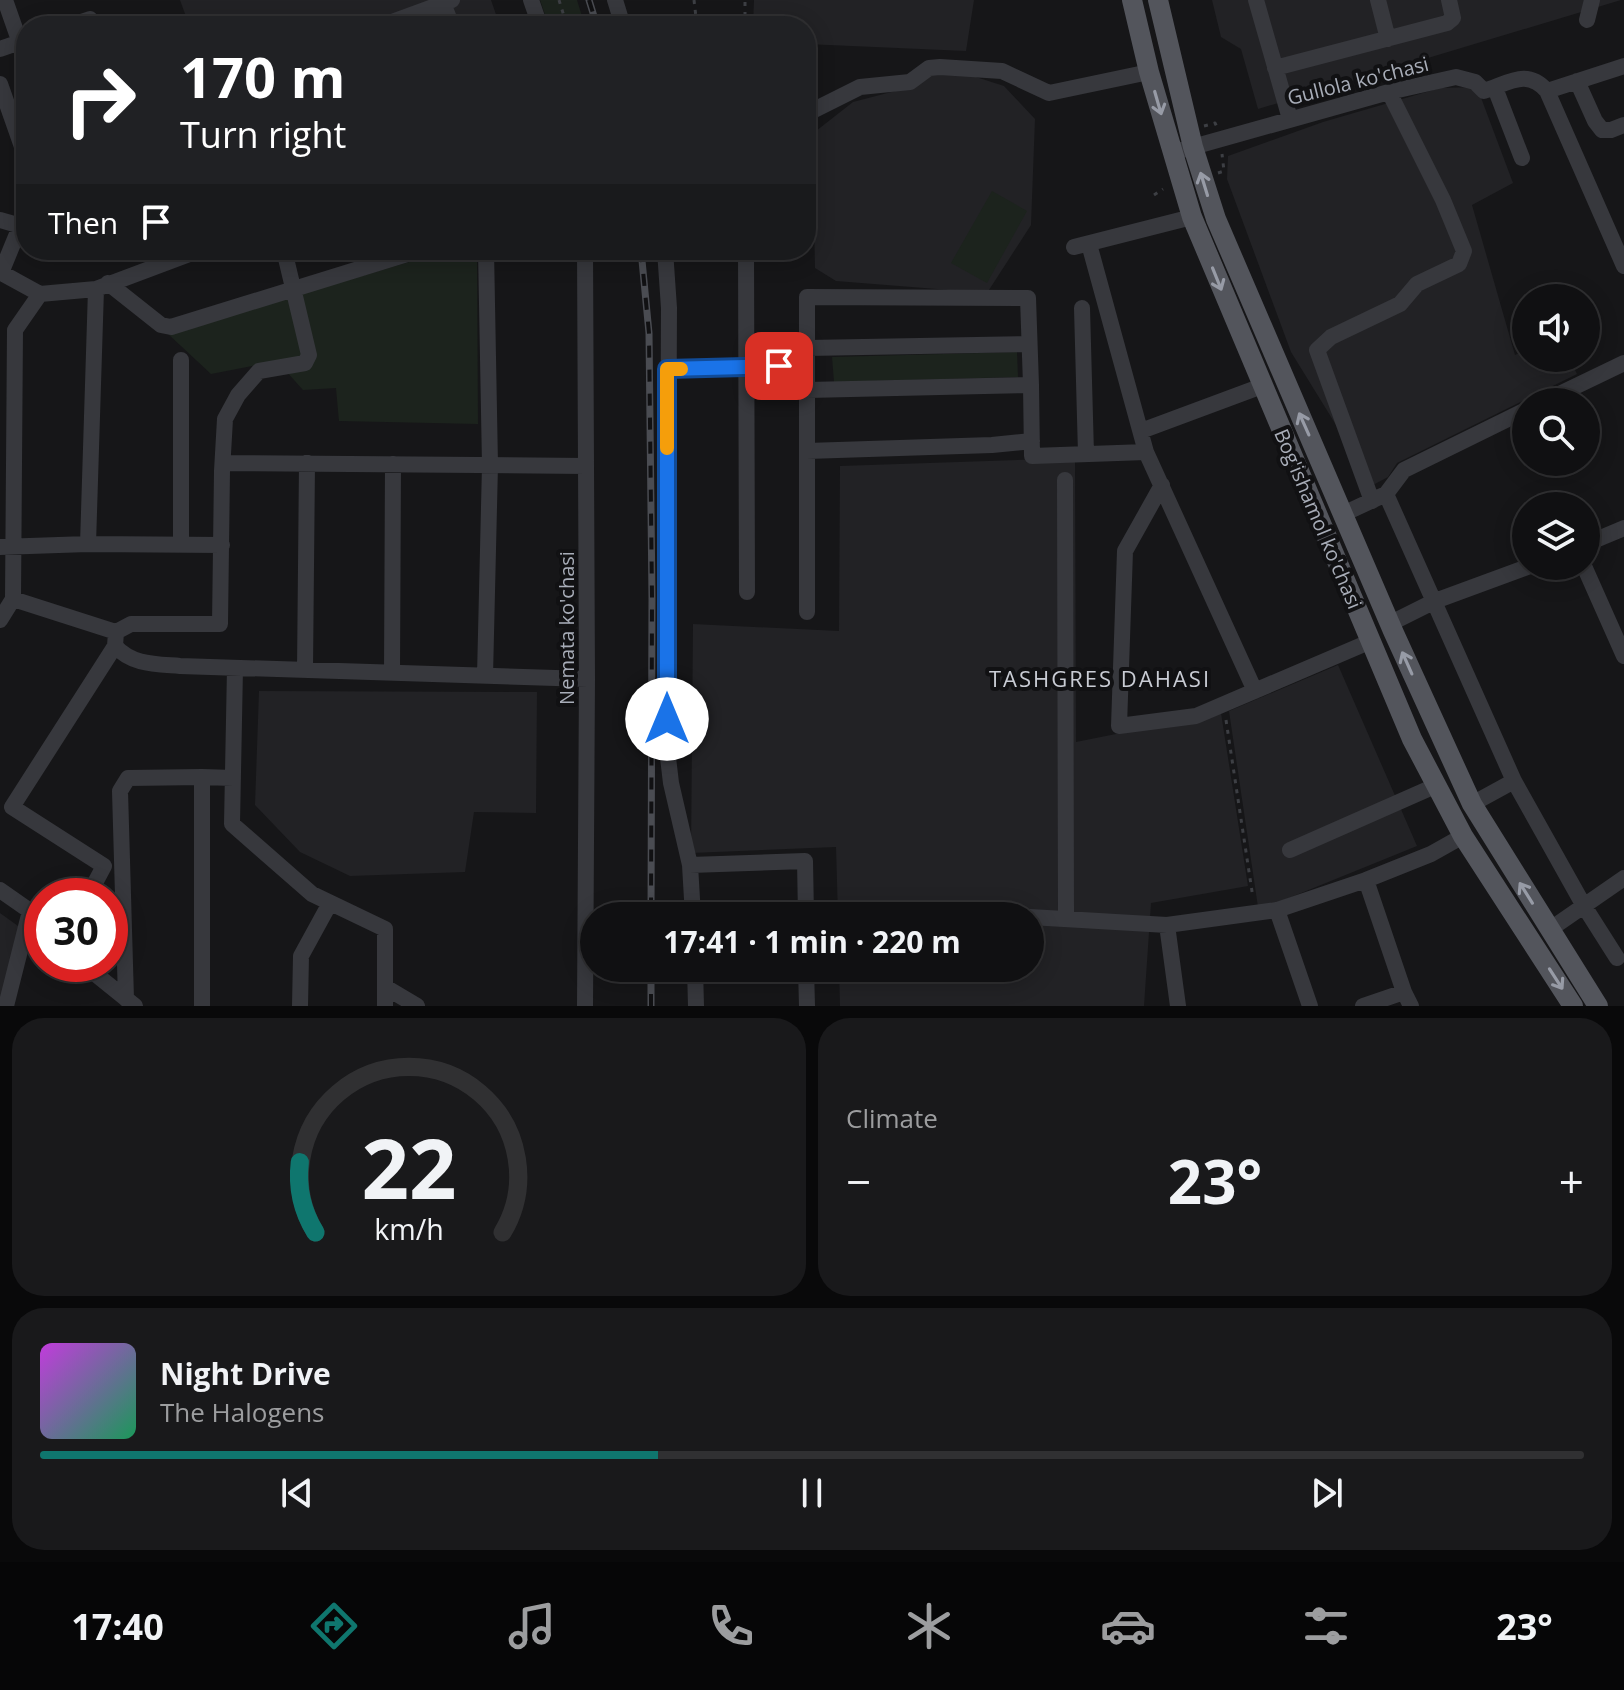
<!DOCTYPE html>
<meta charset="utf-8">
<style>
:root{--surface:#101012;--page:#19191b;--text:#f1f3f6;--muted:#9c9d9f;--line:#303032;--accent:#0f766e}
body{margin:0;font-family:"Open Sans",sans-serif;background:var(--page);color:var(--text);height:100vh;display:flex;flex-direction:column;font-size:30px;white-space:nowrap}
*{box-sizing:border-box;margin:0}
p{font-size:26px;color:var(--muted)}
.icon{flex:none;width:44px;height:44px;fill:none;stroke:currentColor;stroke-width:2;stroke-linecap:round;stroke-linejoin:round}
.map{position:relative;height:1006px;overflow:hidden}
.sheet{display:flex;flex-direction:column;gap:12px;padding:12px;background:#09090a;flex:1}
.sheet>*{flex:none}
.hud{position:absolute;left:16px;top:16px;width:800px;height:244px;border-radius:32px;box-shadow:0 4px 20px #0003,0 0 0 2px var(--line);background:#202124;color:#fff;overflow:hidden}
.fabs{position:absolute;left:1512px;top:284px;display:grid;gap:16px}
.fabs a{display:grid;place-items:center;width:88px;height:88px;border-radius:50%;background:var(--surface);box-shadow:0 4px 20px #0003,0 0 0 2px var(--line);font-size:40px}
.speed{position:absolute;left:24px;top:878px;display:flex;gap:16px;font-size:40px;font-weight:700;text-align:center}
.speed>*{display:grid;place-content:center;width:104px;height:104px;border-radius:50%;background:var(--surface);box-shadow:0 4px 20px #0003,0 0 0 2px var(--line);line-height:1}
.speed .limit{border:12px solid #d22;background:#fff;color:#111}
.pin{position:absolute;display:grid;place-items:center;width:68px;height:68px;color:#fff;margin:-34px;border-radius:16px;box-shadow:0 4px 12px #0006}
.me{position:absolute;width:88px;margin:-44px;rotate:0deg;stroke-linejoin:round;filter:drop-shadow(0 0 6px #0008)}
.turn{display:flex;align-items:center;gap:28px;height:168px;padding:0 32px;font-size:36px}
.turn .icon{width:104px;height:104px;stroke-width:2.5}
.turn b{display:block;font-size:56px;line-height:68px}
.then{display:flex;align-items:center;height:76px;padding:0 32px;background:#0003;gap:16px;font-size:30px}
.big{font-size:60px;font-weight:700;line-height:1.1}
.sheet .tile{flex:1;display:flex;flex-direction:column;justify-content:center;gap:12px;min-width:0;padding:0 28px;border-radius:32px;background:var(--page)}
.sheet .dial{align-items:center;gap:0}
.dial svg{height:208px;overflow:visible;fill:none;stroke:var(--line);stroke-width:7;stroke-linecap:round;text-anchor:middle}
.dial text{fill:var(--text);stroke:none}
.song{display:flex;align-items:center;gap:24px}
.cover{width:96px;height:96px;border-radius:12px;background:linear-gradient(135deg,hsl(290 70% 55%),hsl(150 70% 35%))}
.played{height:8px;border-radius:4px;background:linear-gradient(90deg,var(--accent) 40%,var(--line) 40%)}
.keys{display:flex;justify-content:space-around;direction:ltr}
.heat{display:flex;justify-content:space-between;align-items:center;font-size:44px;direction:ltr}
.sheet .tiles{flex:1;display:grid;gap:12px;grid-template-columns:1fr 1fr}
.tile:last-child{grid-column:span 2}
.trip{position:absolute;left:580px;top:902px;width:464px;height:80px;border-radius:40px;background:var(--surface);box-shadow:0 4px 20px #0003,0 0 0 2px var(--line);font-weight:700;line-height:80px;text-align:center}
.tab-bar{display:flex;height:128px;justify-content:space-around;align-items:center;background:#060607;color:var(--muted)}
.tab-bar .icon{width:56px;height:56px}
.tab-bar .selected{color:var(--accent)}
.tab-bar b{font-size:36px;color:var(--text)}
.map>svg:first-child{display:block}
.built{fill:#222225}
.green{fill:#1c231d}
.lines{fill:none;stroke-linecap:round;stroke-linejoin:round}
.path{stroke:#3d3f44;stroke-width:3;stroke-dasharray:4 6;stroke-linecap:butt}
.minor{stroke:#37383d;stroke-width:16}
.major{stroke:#53555c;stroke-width:20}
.rail-casing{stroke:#4a4c52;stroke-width:7}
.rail{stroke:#111113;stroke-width:4;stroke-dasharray:12;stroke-linecap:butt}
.oneway{stroke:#979ba6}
.route-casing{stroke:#114b97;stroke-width:20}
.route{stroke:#1a73e8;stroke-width:14}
.slow{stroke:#f59e0b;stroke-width:14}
.labels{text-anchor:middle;stroke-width:8;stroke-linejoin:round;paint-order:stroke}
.street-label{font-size:20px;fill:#a8adb8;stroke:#111113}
.neighbourhood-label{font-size:22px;letter-spacing:2px;fill:#c9ccd4;stroke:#111113}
</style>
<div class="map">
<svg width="1624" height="1006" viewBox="0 0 1624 1006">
<rect width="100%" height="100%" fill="#161618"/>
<!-- built -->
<path class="built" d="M180,0H491L500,26H176L188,22Z
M754,0H974L966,51L806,44V26H753Z
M1212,0H1621L1258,109L1241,49L1221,37Z
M948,68L1004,86L1035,119L1031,225L987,293L836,281L815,268L814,220H806V133L816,131L853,102L899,90Z
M1477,87L1513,183L1472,205L1515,355L1526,350V358H1569L1577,374L1397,463L1388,477L1373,485L1291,352L1227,179L1228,156L1323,122L1440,88Z
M1075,458L1076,742L1221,713L1248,886L1151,903L1144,1006H840L839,968H1030V916H838L836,847L691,853L693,624L839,631L840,466Z
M1338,665L1417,846L1279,902L1258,907L1229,711Z
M259,691L537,692L536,813L474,812L465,872L350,876L300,852L255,805Z
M0,913L25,931L0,1006Z"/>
<!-- green -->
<path class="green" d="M540,0H577L585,26H549Z
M992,191L1027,211L987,283L951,263Z
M450,250H477L478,424L339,421L336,388L303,390L277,361L211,374L167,333Z
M1017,352L1018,377L834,382L832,357Z"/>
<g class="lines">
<!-- path -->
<path class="path" d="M559,0L567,26
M694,0L697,26
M745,26V0
M1204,126L1215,123L1217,127
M1218,173L1224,171L1222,154
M1154,195L1163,189
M1226,720L1253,898"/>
<!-- minor -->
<path class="minor" d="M5,0L26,60
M531,0L540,26
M615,0L623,26
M1256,0L1290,119
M1378,0L1388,39
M443,3L452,26
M1587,20L1592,0
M69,26L90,19
M381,26L452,0
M0,49L26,40
M1275,68L1447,23L1453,18L1449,0
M1577,81L1595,121L1602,130H1611L1624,125
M0,84L26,158
M1495,88L1522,158
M1547,91L1624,66
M806,114L860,87L910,82L929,68L940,67L1002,71L1049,93L1149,72
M1182,150L1389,92L1456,77L1475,82L1484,91C1509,83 1527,68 1547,91L1624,266
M0,220L21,226
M1074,247L1192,217
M284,250L309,355L305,363L259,371L238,395L225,419L222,471L220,624H131L116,632L115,646C132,665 155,664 180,666L587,679
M665,250L669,308L667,749L671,783L690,865L693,916
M746,250L747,592
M0,272L40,294
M1,273L26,212
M108,283L161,325L171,327L420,250
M96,289L88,544L222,545
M1082,308L1086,454
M807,348L1028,344
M667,369L807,365
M1031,385L1032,456L1146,452L1089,244
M807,390L1031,385L1028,298L807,297C807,402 807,507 807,612
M1543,402L1624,363
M1141,431L1262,386
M807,451L992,445L1032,441
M1146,452L1255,691
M222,471L223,463L586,466
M1065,480L1066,919
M1162,485L1125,551L1119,726L1196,716L1369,642
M1386,494L1514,781L1584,906L1617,958
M1372,501L1317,350L1331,337L1400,304L1417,284L1459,264L1464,251L1443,200L1389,92
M1343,514L1386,494L1404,470L1526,410
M1586,544L1624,528
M181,545V360
M0,547L88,544
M1584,566L1624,656
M13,599L116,632
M0,620L13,599L15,330L40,294L96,289L200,250
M1389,624L1435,601L1530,566
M235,668L232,824L312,894L385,929V1006
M305,670L307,463
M392,673L393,464
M485,676L490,465L486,250
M1472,804L1514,781
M1290,850L1435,786
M690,865L805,861L806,916
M0,890L30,911L42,930
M88,896L104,866L12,807L115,646
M110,905L116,910L110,924
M1277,910L1310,1006
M989,914L1021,916
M1030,917L1167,925
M1549,930L1624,878
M83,964L135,1006
M695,968L696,1006
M806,968L807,1006
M385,987L417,1006
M1404,992L1411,1006
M126,999L120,791L128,778L202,777
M6,1006L30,911
M202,1006V777L233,778
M300,1006L301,956L330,903
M585,1006L587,679L585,250
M1178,1006L1167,925L1277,910L1366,880L1431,854L1463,836
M1363,1006L1404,992L1366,880"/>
<!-- major -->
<path class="major" d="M1132,0L1149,72L1192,217L1412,739L1463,836L1573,1006
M1158,0L1193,147L1216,219L1393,631L1472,804L1598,1006"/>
<defs>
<path id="rail" d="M589,0L597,26
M641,250L649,333L652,598L651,916
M651,1006V968"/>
</defs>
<!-- rail casing -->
<use href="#rail" class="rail-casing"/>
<!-- rail -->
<use href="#rail" class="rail"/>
</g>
<!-- one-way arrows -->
<defs><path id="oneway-shaft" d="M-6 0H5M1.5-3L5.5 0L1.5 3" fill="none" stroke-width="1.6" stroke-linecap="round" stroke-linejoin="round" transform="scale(2)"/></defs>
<g class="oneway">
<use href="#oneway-shaft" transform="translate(1158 103) rotate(74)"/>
<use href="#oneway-shaft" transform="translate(1204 184) rotate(-107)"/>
<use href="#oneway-shaft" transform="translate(1217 279) rotate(68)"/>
<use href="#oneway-shaft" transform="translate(1304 424) rotate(-114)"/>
<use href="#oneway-shaft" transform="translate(1407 663) rotate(-114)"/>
<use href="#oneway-shaft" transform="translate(1526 893) rotate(-122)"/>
<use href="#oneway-shaft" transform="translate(1556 979) rotate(57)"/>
</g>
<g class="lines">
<defs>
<path id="route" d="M667,719V369L779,366"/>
</defs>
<!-- route casing -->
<use href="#route" class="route-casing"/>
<!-- route -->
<use href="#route" class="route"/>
<!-- slow -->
<path class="slow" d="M667,448V369H681"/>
</g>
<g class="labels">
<!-- street labels -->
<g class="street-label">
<text transform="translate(1358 81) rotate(-14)" y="7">Gullola ko'chasi</text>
<text transform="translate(1318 519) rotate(67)" y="7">Bog'ishamol ko'chasi</text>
<text transform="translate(567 628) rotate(-90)" y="7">Nemata ko'chasi</text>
</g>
<!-- neighbourhood labels -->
<g class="neighbourhood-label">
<text x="1100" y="687">TASHGRES DAHASI</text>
</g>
</g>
</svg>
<div class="fabs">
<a><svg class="icon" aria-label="sound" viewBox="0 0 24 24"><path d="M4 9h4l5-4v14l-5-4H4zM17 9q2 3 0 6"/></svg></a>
<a><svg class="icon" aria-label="search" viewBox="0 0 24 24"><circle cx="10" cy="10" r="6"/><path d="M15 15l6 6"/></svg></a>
<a><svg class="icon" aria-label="layers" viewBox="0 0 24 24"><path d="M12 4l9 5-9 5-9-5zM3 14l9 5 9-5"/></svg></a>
</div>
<div class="speed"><div class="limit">30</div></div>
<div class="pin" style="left:779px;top:366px;background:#d93025"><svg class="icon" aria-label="arrive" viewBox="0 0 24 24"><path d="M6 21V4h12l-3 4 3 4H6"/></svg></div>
<svg class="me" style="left:667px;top:719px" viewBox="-20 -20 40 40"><circle r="19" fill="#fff"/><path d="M0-13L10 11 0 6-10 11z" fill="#1a73e8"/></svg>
<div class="trip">17:41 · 1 min · 220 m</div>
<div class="hud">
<div class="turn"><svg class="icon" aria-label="right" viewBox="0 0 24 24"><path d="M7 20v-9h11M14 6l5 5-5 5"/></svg><div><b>170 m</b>Turn right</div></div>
<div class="then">Then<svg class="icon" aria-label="arrive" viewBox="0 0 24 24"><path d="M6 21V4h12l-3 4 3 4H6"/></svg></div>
</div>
</div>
<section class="sheet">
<div class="tiles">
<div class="tile dial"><svg viewBox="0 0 100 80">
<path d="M14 69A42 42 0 1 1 86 69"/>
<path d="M14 69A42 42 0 0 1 8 42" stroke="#0f766e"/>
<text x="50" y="56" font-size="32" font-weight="700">22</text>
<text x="50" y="72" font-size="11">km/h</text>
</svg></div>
<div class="tile"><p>Climate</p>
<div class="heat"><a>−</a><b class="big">23°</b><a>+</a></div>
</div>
<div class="tile">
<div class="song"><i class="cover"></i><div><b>Night Drive</b><p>The Halogens</p></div></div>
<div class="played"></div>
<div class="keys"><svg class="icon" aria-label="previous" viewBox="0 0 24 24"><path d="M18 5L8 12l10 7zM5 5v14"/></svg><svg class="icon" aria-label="pause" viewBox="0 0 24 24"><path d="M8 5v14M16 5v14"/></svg><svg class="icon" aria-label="next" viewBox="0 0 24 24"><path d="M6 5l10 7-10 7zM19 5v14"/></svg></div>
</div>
</div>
</section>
<nav class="tab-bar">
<b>17:40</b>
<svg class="icon selected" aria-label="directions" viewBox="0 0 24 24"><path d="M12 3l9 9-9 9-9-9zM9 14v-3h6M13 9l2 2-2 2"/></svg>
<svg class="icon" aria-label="music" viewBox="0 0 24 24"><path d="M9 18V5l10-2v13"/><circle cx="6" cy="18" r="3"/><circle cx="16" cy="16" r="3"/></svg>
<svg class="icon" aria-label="phone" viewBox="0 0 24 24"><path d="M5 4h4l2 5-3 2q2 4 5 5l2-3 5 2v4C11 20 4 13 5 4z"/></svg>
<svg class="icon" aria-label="climate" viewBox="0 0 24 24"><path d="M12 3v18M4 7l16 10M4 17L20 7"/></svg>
<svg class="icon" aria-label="car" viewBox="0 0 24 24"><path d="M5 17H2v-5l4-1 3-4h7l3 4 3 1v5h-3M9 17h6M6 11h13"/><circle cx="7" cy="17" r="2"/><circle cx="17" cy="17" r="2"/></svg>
<svg class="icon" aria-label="filters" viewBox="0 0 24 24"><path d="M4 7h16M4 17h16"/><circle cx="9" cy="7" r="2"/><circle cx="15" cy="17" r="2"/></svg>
<b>23°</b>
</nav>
